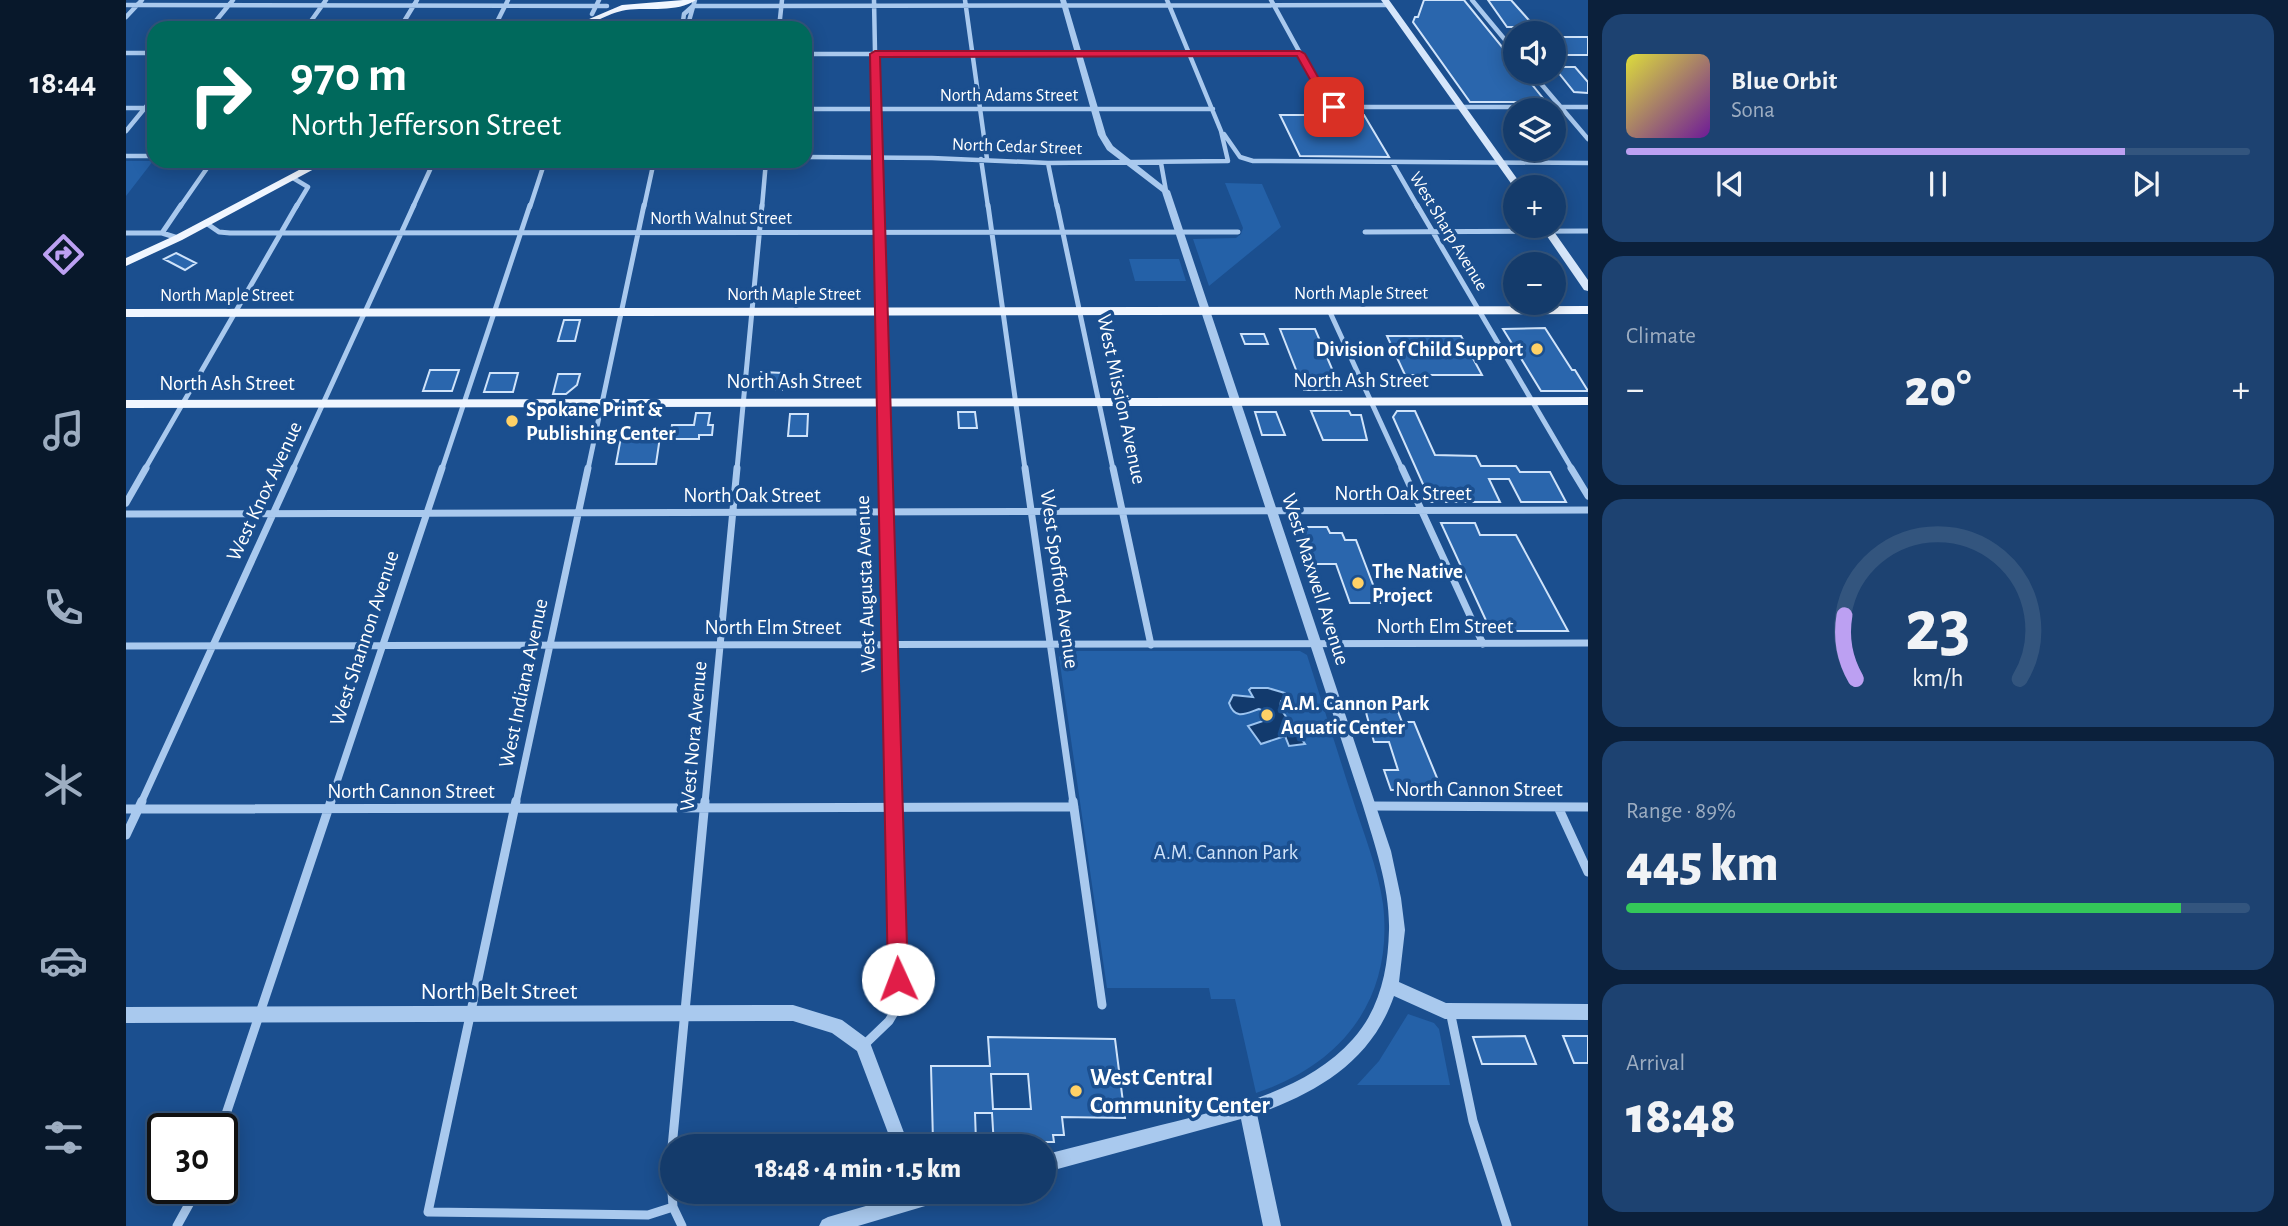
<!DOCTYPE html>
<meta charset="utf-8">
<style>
:root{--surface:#143b6b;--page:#1d4271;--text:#f1f3f6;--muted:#9dadc1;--line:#33557e;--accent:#bca0f2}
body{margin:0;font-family:"Alegreya Sans",sans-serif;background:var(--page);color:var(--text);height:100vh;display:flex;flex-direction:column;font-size:26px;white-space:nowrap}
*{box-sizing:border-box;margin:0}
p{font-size:23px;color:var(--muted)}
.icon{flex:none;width:38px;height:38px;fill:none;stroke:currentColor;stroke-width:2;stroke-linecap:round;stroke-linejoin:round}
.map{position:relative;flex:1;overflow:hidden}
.side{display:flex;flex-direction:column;gap:14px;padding:14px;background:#0b203b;width:700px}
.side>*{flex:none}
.guide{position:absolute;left:21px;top:21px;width:665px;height:147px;border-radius:21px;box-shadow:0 4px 18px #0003,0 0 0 2px var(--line);background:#00695c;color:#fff;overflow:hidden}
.tools{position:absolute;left:1377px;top:21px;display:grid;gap:14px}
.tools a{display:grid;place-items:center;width:63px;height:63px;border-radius:50%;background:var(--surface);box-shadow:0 4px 18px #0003,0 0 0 2px var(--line);font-size:35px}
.speed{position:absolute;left:21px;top:1113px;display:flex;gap:14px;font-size:35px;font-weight:700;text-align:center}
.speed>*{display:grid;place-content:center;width:91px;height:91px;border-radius:50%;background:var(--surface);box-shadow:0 4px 18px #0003,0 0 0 2px var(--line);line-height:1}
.speed .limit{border:4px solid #111;border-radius:10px;background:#fff;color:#111}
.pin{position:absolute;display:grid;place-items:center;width:60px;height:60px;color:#fff;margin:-30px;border-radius:14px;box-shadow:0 4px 10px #0006}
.me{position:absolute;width:77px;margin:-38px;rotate:358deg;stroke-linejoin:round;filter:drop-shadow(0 0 5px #0008)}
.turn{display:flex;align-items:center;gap:24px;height:147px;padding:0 28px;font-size:32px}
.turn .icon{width:91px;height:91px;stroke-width:2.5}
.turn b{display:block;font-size:49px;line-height:60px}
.big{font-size:52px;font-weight:800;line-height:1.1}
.side .widget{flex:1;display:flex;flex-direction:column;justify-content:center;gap:10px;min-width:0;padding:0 24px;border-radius:21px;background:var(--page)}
.side .dial{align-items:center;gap:0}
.dial svg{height:182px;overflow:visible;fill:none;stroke:var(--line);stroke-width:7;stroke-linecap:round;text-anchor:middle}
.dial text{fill:var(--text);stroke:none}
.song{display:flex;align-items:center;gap:21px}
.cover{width:84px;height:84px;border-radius:10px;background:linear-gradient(135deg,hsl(60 70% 55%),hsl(280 70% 35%))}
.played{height:7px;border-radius:4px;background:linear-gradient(90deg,var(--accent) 80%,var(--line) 80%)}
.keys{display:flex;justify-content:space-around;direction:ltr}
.heat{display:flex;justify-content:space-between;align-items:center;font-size:38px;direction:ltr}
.charge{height:10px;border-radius:5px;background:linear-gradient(90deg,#34c759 89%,var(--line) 0)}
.trip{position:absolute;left:534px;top:1134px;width:396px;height:70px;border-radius:35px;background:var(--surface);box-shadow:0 4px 18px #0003,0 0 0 2px var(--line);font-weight:800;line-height:70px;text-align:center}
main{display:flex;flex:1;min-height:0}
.menu{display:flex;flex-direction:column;width:126px;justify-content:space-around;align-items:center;background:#08182b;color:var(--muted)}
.menu .icon{width:49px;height:49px}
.menu .on{color:var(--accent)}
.menu b{font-size:32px;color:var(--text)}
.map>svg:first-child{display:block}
.green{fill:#2461a8}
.water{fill:#123a6d;stroke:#9cc4f0;stroke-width:2}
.building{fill:#2a66ad;stroke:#cfe3fa;stroke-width:2;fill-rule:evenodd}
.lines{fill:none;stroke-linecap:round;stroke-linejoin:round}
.minor-far3{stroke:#a9c9ee;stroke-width:4.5}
.minor-far2{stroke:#a9c9ee;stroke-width:5}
.minor-far1{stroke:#a9c9ee;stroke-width:7}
.minor{stroke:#a9c9ee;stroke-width:9}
.tertiary{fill:#a9c9ee;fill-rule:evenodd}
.secondary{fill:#d6e6fa;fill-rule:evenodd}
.primary{fill:#f0f6ff;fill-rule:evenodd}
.route{fill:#e11d48;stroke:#92132f;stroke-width:2}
.poi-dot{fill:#ffd166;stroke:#1b4f8f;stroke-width:2.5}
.labels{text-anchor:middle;stroke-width:7;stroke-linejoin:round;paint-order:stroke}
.far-street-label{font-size:18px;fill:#fff;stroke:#1b4f8f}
.poi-label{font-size:21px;font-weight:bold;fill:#fff;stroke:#1b4f8f;text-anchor:start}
.street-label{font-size:21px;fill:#fff;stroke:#1b4f8f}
.park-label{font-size:21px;fill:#cfe3fa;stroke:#1b4f8f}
.near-street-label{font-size:24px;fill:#fff;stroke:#1b4f8f}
.near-poi-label{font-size:24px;font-weight:bold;fill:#fff;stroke:#1b4f8f;text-anchor:start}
</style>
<main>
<nav class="menu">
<b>18:44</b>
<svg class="icon on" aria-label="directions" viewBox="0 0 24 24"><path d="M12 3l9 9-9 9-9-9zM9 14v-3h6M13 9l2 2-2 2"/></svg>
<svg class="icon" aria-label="music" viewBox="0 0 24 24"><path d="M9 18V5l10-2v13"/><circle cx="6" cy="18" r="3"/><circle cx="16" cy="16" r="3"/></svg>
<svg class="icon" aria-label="phone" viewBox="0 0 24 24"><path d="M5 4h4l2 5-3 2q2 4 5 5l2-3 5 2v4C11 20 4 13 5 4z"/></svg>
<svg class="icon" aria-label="climate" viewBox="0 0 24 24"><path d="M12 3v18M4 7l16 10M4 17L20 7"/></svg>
<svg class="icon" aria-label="car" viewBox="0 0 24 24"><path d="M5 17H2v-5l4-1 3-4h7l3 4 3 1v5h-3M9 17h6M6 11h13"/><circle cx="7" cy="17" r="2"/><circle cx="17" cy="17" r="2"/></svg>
<svg class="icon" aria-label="filters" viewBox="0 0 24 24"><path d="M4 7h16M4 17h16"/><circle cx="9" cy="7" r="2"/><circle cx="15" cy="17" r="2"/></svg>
</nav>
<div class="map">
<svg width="1462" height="1226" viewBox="0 0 1462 1226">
<rect width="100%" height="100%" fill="#1b4f8f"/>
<!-- green -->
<path class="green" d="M0,161H27L0,196Z
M1099,183L1136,184L1155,227L1083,286L1067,239L1110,238L1115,234L1117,228Z
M1003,259H1053L1060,281H1009Z
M939,651H1174L1181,655C1196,702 1211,750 1226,797C1237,832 1252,868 1257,904C1268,998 1217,1064 1130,1093L1109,999H1085L1083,988H981L933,657Z
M1282,1014L1308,1023L1313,1029L1324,1085H1231L1253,1061Z"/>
<!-- water -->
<path class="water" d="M1125,688H1142L1159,693L1160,697L1155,701L1154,708L1179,744L1163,746L1159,736L1135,744L1122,726L1146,718L1139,711L1133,709C1121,713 1109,721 1103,703L1107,695L1127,697L1123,690Z"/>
<!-- building -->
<path class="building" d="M1298,0H1338L1390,64V72H1396L1420,102H1344L1287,22L1289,17H1292Z
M1362,0H1385L1409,27H1381Z
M1428,37H1462V55H1428Z
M1428,67H1449L1462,82V93L1448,92Z
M1154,115H1238L1263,157L1174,156Z
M50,253L70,263L59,270L38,259Z
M438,320H454L449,341H432Z
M1419,328L1446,370H1449L1462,391H1415L1377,329Z
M1154,329H1189L1215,390H1178Z
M1115,334H1138L1142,344H1119Z
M1261,336H1335L1356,375H1279Z
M304,370H333L326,391H297Z
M635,372L657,373L656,390H646L647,381H634Z
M364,373H392L387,392H358Z
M432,374H454L451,385L440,394H427Z
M1185,411H1223L1225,415H1235L1241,440H1197Z
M1271,411H1289L1309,455L1350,456L1355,466H1390L1394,472H1424L1440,502H1395L1383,479H1363L1374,502H1305L1267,417Z
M832,412H849L851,428H833Z
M1129,412H1150L1159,435H1136Z
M570,413H584L582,425H587L586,435H573V439H544L546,425H568Z
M664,414H682L681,436H662Z
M495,437H534L530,464H490Z
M1315,523H1349L1354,535H1390L1442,631H1371L1369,627H1363Z
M1175,527H1201L1204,533H1216L1219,540H1230L1254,603H1224L1210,564H1182L1175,542H1180Z
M1269,704L1276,722H1288L1316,790H1265L1258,770H1272L1263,742H1248L1238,705Z
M1399,1036L1410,1064H1356L1347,1037Z
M1437,1036H1462V1063H1448Z
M862,1037L989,1039L999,1118L936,1117L938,1135H927L928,1142H885V1146H868L866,1113H849L850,1142L807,1141L805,1066H864ZM865,1074H902L905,1109H867Z"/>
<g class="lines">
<!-- minor-far3 -->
<path class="minor-far3" d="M748,0L752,207
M839,0L861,159
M1145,0L1202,104L1208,107H1462
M1346,0L1390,53
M0,5L481,6
M568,6L1263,5
M466,14L473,0
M0,17L16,0
M84,28L107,0
M180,28L200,0
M274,28L291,0
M368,28L382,0
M556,28L558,14L567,6
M561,28L569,0
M653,28L656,0
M0,53H28
M679,54H1174
M1405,72L1462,139
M0,108H28
M679,109H1087
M0,131L28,97
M1098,134L1114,157L1127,161L1462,163
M0,156H28
M679,157L806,158L922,163L1102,161L1095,131L1041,0
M855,159L862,207
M1266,162L1292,207
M922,163L931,207
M1035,163L1040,191
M167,178L182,187L170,207
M54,207L86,161
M287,207L308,161
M404,207L419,161
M518,207L528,161
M636,207L640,161"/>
<!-- minor-far2 -->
<path class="minor-far2" d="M752,205L758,469
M862,205L899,469
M931,205L987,469
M1291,205L1446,469
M80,223L93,232L104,233L1112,232
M1239,232L1462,231
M0,233H36L52,238
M36,233L55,205
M1203,310L1276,469
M19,469L171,205
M167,469L288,205
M316,469L404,205
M462,469L518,205
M611,469L636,205"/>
<!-- minor-far1 -->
<path class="minor-far1" d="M758,468L768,803
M899,468L947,803
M987,468L1025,645
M1276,468L1357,644
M1445,468L1462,496
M0,503L20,468
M0,514L1462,510
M0,646L1462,643
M15,803L168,468
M204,803L316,468
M390,803L462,468
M579,803L611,468"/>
<!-- minor -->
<path class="minor" d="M390,801L302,1212L522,1215L547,1207
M947,801L976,1005
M1244,806L1462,807
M1432,807L1462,872
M0,809L948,807
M0,835L16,801
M1324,1011L1347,1121L1381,1226
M737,1046L763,1021L773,1004L767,801
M95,1129L205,801
M546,1188L545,1158L579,801
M546,1192L547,1207L556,1226
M51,1226L72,1188"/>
<!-- tertiary -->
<path class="tertiary" d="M934,0H940L980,135L987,146L1044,191L1265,851L1275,898L1279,930L1273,982L1320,1003L1462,1004V1020L1319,1019L1268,996C1246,1060 1193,1092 1131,1114L1155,1226H1137L1115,1119L917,1173V1155C956,1145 996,1135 1035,1125C1101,1108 1180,1092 1227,1039C1254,1009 1262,970 1263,930C1264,888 1249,846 1237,806L1036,192L981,150L972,135Z
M667,1005L716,1020L743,1040L783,1146H767L731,1051L706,1033L667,1021L0,1023V1007Z
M788,1192H825L822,1198L816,1201L732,1226H693L696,1220L702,1217Z"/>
<!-- secondary -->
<path class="secondary" d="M1255,0H1263L1397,187L1389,189Z
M1414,226H1424L1462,280V291L1458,290Z"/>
<!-- primary -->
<path class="primary" d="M557,0H570C550,13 523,7 500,10C480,13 464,28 442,28L496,5Z
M190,161H203L56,240L0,266V258L48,236Z
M1462,306V314L0,317V309Z
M1462,397V405L0,408V400Z"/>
</g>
<!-- route -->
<path class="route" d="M1174,51L1179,54L1206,102L1213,107L1211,109L1199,106L1171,56L754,57L782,979L779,986L772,989L765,986L762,979L744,54L749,51Z"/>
<!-- markers -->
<g class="poi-dot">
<circle cx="1411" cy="349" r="7"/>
<circle cx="386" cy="421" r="7"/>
<circle cx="1232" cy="583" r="7"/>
<circle cx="1141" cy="715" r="7"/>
<circle cx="950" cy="1091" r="7"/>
</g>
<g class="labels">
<!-- far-street labels -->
<g class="far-street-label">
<text x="883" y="101">North Adams Street</text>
<text transform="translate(891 146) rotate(2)" y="6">North Cedar Street</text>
<text x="595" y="224">North Walnut Street</text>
<text transform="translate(1323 231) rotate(59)" y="6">West Sharp Avenue</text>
<text x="1235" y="299">North Maple Street</text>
<text x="668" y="300">North Maple Street</text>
<text x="101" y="301">North Maple Street</text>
</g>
<!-- poi labels -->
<g class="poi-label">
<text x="1397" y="356" text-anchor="end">Division of Child Support</text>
<text x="400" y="416">Spokane Print &amp;<tspan x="400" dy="24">Publishing Center</tspan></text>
<text x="1246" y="578">The Native<tspan x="1246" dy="24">Project</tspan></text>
<text x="1155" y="710">A.M. Cannon Park<tspan x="1155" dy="24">Aquatic Center</tspan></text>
</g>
<!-- street labels -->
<g class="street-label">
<text x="1235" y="387">North Ash Street</text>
<text x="668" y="388">North Ash Street</text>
<text x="101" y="390">North Ash Street</text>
<text transform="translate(996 399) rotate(78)" y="7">West Mission Avenue</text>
<text transform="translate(138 491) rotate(-65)" y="7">West Knox Avenue</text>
<text x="1277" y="500">North Oak Street</text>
<text x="626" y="502">North Oak Street</text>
<text transform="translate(934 579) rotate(82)" y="7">West Spofford Avenue</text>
<text transform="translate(1190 579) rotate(72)" y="7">West Maxwell Avenue</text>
<text transform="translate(739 584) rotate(-92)" y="7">West Augusta Avenue</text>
<text x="1319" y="633">North Elm Street</text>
<text x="647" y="634">North Elm Street</text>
<text transform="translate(238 638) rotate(-72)" y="7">West Shannon Avenue</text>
<text transform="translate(397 683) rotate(-78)" y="7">West Indiana Avenue</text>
<text transform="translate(567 736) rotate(-85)" y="7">West Nora Avenue</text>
<text x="1353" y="796">North Cannon Street</text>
<text x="285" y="798">North Cannon Street</text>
</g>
<!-- park labels -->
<g class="park-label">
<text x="1100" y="859">A.M. Cannon Park</text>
</g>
<!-- near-street labels -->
<g class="near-street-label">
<text x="373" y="999">North Belt Street</text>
</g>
<!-- near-poi labels -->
<g class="near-poi-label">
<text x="964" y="1085">West Central<tspan x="964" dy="28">Community Center</tspan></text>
</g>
</g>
</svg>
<div class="tools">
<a><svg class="icon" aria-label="sound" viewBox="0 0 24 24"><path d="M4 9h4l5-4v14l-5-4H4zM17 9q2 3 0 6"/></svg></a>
<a><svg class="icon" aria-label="layers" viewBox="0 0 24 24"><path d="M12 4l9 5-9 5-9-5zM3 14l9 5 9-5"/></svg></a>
<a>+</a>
<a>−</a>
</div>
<div class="speed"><div class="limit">30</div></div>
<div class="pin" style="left:1208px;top:107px;background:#d93025"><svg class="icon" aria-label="arrive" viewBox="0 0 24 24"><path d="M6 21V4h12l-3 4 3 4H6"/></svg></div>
<svg class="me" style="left:772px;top:979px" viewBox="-20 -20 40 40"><circle r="19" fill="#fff"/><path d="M0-13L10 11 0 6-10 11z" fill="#e11d48"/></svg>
<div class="trip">18:48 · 4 min · 1.5 km</div>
<div class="guide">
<div class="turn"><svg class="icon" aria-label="right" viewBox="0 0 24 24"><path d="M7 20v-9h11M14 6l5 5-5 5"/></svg><div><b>970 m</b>North Jefferson Street</div></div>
</div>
</div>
<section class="side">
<div class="widget">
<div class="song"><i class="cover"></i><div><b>Blue Orbit</b><p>Sona</p></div></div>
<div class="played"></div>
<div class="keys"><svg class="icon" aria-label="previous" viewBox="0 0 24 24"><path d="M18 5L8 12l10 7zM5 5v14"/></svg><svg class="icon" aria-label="pause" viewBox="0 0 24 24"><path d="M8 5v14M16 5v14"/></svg><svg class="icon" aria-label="next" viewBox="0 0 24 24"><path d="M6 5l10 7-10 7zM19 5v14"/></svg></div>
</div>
<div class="widget"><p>Climate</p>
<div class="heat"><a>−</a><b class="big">20°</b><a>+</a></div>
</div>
<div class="widget dial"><svg viewBox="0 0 100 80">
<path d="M14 69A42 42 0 1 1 86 69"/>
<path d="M14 69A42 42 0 0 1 9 41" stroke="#bca0f2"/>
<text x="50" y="56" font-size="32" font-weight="700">23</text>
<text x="50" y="72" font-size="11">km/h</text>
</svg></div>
<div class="widget"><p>Range · 89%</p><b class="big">445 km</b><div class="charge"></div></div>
<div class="widget"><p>Arrival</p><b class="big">18:48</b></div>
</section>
</main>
